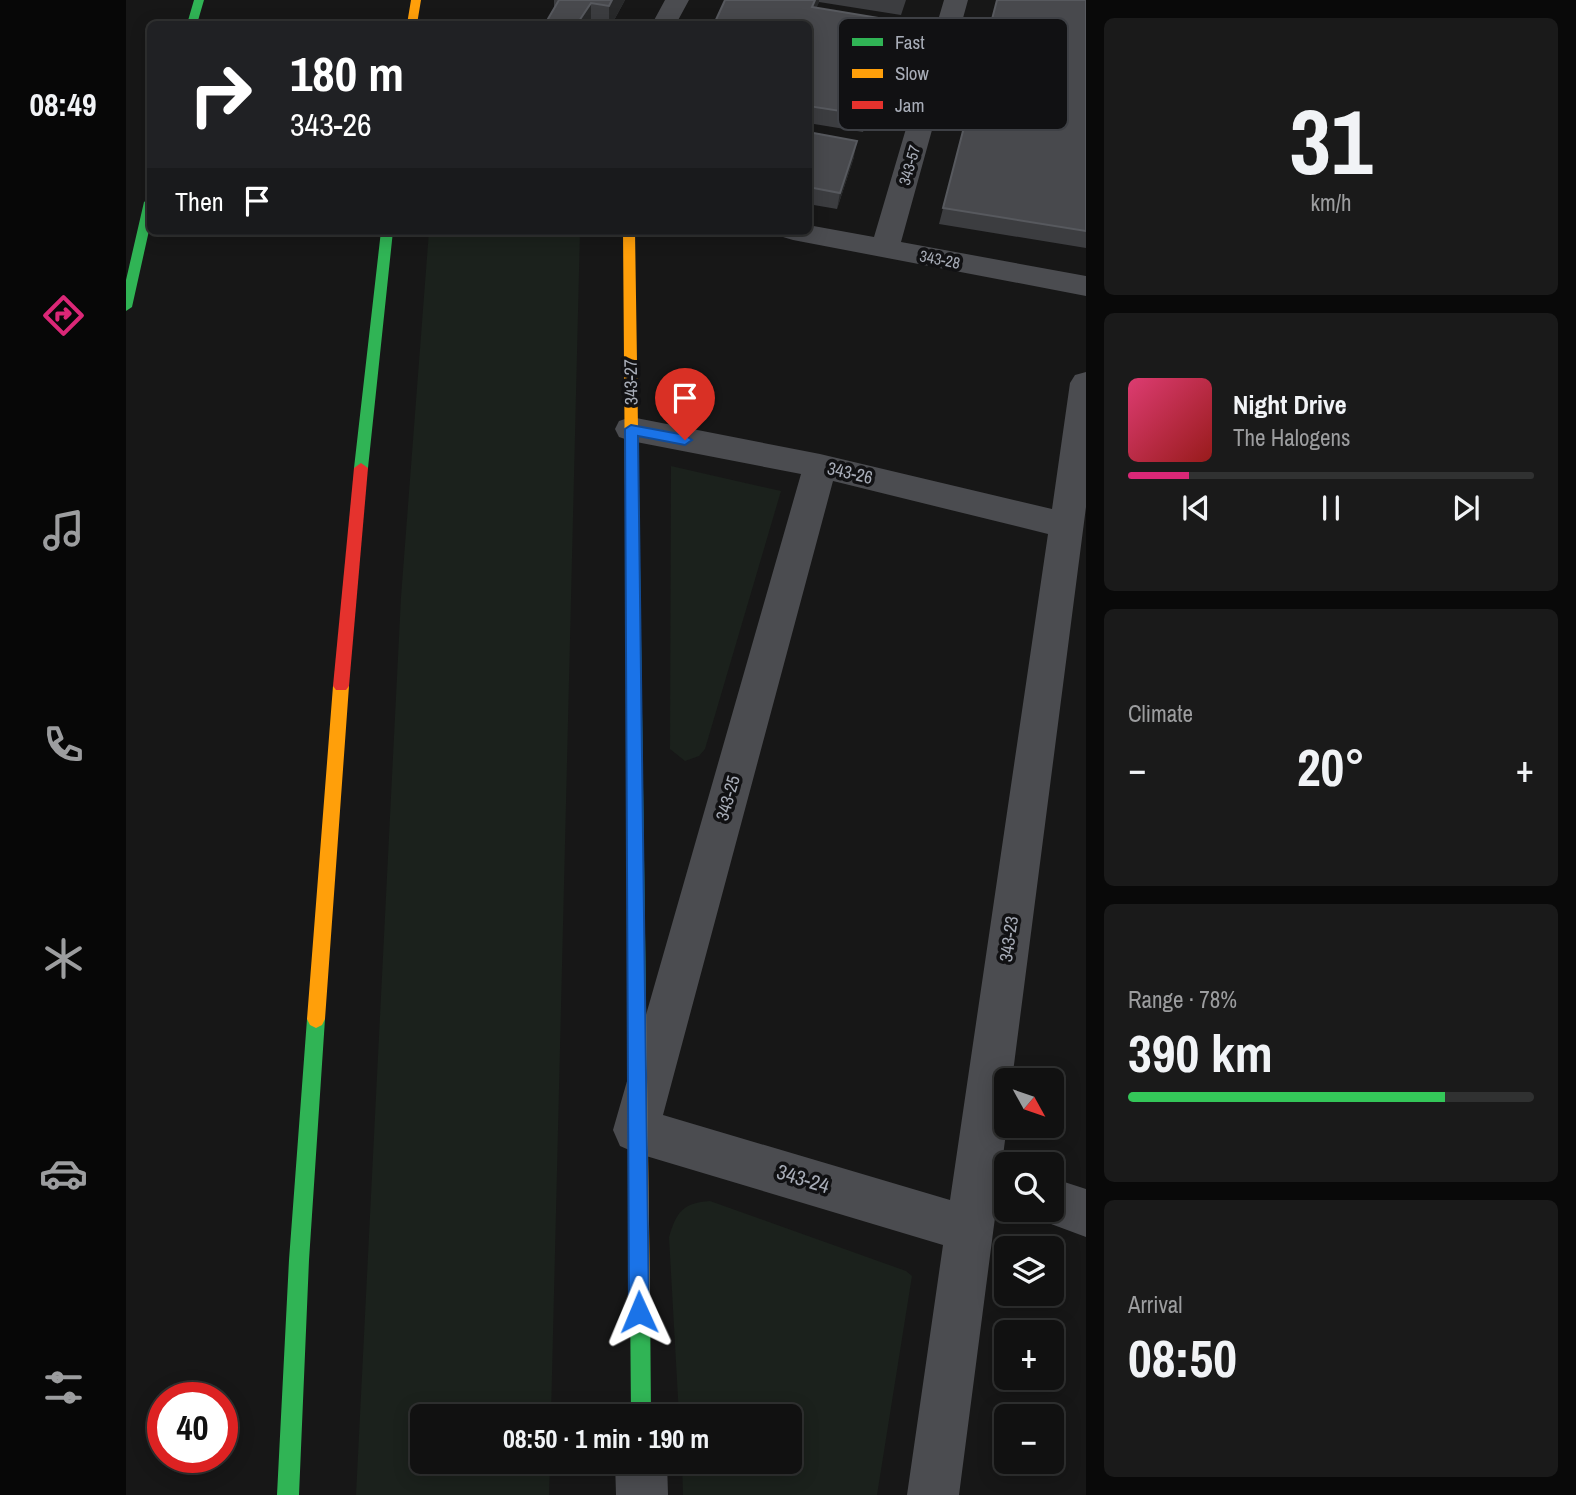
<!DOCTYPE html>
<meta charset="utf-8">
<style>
:root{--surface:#111;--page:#1a1a1a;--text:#f1f3f6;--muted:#9c9d9f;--line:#303131;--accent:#db2777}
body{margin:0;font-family:"Archivo Narrow",sans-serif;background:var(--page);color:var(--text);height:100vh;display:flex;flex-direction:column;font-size:26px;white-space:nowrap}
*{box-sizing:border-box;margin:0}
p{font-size:23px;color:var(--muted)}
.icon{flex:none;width:38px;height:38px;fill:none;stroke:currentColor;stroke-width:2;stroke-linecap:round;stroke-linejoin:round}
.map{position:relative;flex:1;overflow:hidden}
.details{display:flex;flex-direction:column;gap:18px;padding:18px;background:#090909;width:490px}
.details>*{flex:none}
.guide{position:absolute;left:21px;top:21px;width:665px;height:214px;border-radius:10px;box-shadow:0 4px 18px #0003,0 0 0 2px var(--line);background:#202124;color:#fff;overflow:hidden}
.needle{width:46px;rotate:130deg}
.buttons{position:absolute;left:868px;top:1068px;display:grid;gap:14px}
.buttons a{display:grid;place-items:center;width:70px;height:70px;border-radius:10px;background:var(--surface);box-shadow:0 4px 18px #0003,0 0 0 2px var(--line);font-size:35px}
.speed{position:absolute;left:21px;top:1382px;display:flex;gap:14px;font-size:35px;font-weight:700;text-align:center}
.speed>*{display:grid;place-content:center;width:91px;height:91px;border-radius:50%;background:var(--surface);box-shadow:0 4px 18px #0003,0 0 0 2px var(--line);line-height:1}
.speed .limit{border:10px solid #d22;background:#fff;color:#111}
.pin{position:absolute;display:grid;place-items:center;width:60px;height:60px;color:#fff;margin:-72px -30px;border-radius:50% 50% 50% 0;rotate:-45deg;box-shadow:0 0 7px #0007}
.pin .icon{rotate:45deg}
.me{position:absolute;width:77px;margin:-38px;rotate:359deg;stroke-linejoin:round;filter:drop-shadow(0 0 5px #0008)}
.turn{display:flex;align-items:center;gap:24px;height:147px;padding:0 28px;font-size:32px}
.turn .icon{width:91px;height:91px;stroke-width:2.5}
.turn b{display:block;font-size:49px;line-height:60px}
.then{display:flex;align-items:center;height:66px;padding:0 28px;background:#0003;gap:14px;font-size:26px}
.big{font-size:52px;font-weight:700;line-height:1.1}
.details .widget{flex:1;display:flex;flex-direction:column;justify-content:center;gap:10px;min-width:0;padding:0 24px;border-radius:10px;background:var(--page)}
.details .dial{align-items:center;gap:0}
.dial b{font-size:91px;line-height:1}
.song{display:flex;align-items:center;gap:21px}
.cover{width:84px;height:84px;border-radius:10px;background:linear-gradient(135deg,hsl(340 70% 55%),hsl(0 70% 35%))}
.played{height:7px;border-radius:4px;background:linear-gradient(90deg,var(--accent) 15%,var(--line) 15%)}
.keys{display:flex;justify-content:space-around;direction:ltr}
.heat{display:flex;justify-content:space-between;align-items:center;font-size:38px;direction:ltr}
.charge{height:10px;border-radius:5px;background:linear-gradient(90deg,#34c759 78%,var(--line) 0)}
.trip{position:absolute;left:284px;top:1404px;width:392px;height:70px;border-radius:10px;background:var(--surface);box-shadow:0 4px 18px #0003,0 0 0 2px var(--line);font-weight:700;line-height:70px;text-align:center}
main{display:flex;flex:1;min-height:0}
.tabs{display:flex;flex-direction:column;width:126px;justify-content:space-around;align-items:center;background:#070707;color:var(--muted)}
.tabs .icon{width:49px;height:49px}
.tabs .current{color:var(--accent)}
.tabs b{font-size:32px;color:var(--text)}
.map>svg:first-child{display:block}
.green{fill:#1b211c}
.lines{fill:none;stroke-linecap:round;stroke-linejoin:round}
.street{fill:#4b4c50;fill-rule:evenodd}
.fast{fill:#30b455;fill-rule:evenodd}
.slow{fill:#ff9f0a;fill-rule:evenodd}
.jam{fill:#e5322d;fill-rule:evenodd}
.wall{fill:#3c3d40}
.shaded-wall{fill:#28292a}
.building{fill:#48494d;stroke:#57595e;stroke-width:2}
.route{fill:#1a73e8;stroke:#114b97;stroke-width:2}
.labels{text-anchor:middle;stroke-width:7;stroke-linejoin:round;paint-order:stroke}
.far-street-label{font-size:16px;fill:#a8adb8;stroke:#111113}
.street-label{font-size:18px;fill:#a8adb8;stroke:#111113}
.near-street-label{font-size:21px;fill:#a8adb8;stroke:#111113}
.key{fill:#111113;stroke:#3e4045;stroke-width:2}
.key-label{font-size:19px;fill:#a8adb8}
</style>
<main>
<nav class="tabs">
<b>08:49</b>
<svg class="icon current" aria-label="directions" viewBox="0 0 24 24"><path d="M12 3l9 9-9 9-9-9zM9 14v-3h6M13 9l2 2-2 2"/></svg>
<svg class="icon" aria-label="music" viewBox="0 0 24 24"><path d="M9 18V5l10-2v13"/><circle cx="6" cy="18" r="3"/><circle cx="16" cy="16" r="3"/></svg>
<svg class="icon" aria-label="phone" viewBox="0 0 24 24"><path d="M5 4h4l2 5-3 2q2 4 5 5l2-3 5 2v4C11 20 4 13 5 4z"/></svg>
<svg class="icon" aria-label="climate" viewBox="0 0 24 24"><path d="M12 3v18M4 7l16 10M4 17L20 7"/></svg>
<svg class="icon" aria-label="car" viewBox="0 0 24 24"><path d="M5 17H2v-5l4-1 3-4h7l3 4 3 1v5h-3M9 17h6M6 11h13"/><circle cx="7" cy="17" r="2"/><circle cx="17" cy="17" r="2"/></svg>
<svg class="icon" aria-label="filters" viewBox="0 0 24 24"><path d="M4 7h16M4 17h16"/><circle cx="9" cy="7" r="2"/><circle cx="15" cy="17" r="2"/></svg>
</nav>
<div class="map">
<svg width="960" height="1495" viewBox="0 0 960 1495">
<rect width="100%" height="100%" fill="#171717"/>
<!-- green -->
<path class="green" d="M303,231H454L425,1416H296V1461H424L423,1495H230L275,597Z
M545,466L655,491L579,749L573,756L559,761L544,749Z
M584,1201L780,1271L786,1276L751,1495H557L556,1461H663V1416H553L543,1237C551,1212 556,1203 584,1201Z"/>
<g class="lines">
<!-- street -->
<path class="street" d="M539,0H563L550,24H526Z
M818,0H842L775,242L960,276V296L667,240L657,237L653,231H682V225L748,237Z
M960,372V507L886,1080H880L881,1125L833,1495H781L817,1245L510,1153L494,1146L487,1130L675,474L505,441L493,437L489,429L493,421L505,417L694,454L926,509L944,383L949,375ZM707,481L922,534L824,1200L537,1115Z
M926,1178L960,1189V1237L909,1218L906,1209H926Z
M489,1461H541L542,1495H490Z"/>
<!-- fast -->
<path class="fast" d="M68,0H78L71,24H61Z
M24,198V226L6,307L0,311V280L18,202Z
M255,231H267L242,468L235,473L228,468Z
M506,488L513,493L520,1005L517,1011L511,1013L505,1011L502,1005L499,493Z
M190,1010L196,1013L199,1019L183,1260L173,1495H151L163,1260L181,1019L184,1013Z
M514,1286L521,1289L524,1296L525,1416H505L504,1296L507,1289Z"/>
<!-- slow -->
<path class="slow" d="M285,0H295L291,24H281Z
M497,231H509L513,493L506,498L499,493Z
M215,680L220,682L223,686L199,1019L196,1025L190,1028L184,1025L181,1019L207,686L210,682Z
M511,997L517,999L520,1005L524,1296L521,1303L514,1306L507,1303L504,1296L502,1005L505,999Z"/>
<!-- jam -->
<path class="jam" d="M235,463L242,468L223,686L220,690H210L207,686L228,468Z"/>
</g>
<!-- wall -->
<path class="wall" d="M428,0H499L486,24H419L428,8Z
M599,0H780L775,15L693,2L690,8L771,21L768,37L737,132L682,123V24Z
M871,0H960V248L813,224Z
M682,132L728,157L711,209L682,204Z"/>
<!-- shaded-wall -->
<path class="shaded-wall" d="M486,0H499L486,24H483V6Z
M689,0H693V2L684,24L686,7Z
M465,3V24H451Z
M771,21L768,37L737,132L740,115Z
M731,141L728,157L711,209L714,193Z"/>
<!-- building -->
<path class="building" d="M433,0H486L483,6L465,3L451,24H419Z
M599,0H689L686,7L771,21L740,115L682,106V24H588Z
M871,0H960V231L817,208Z
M682,132L731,141L714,193L682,187Z"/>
<!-- route -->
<path class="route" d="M505,425L559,435L566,440L559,445L512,436L523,1312L520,1319L513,1322L506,1319L503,1312L499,429Z"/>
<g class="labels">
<!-- far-street labels -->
<g class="far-street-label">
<text transform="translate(783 165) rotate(-74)" y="6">343-57</text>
<text transform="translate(814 259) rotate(11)" y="6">343-28</text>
</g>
<!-- street labels -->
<g class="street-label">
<text transform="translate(505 382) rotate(-91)" y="6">343-27</text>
<text transform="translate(724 473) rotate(13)" y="6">343-26</text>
<text transform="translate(602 798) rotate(-74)" y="6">343-25</text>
<text transform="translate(883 939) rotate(-82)" y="6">343-23</text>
</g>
<!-- near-street labels -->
<g class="near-street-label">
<text transform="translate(677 1179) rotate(17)" y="7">343-24</text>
</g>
</g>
<!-- legend -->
<rect x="712" y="18" width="230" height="112" rx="10" class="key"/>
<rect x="726" y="38" width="31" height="8" fill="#30b455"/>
<rect x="726" y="69" width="31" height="9" fill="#ff9f0a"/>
<rect x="726" y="101" width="31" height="8" fill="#e5322d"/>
<g class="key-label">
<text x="769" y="49">Fast</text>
<text x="769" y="80">Slow</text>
<text x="769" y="112">Jam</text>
</g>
</svg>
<div class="buttons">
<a><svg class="needle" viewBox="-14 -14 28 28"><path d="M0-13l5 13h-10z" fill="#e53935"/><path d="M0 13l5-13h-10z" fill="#9c9d9f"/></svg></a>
<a><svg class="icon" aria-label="search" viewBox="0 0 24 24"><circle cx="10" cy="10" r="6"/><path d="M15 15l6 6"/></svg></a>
<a><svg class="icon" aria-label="layers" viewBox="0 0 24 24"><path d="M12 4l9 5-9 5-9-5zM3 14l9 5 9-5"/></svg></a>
<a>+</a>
<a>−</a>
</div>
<div class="speed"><div class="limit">40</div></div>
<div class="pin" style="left:559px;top:440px;background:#d93025"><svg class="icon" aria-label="arrive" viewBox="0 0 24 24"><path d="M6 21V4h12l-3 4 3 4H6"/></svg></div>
<svg class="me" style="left:513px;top:1312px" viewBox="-20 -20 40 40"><path d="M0-17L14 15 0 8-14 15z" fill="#1a73e8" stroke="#fff" stroke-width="4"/></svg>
<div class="trip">08:50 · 1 min · 190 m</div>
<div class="guide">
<div class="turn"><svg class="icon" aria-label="right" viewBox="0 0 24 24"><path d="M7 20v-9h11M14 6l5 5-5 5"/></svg><div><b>180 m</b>343-26</div></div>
<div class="then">Then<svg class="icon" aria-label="arrive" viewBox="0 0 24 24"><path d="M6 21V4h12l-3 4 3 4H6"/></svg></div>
</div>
</div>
<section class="details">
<div class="widget dial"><b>31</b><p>km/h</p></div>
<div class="widget">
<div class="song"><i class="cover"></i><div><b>Night Drive</b><p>The Halogens</p></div></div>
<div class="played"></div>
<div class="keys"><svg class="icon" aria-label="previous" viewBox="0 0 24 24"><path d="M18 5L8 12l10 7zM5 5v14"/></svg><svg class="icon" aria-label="pause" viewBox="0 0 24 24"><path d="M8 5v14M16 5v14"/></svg><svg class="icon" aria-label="next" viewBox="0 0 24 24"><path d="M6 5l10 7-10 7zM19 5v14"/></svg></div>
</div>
<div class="widget"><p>Climate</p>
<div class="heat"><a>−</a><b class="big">20°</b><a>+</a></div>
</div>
<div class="widget"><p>Range · 78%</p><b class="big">390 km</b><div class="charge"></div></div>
<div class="widget"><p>Arrival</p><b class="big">08:50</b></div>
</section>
</main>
